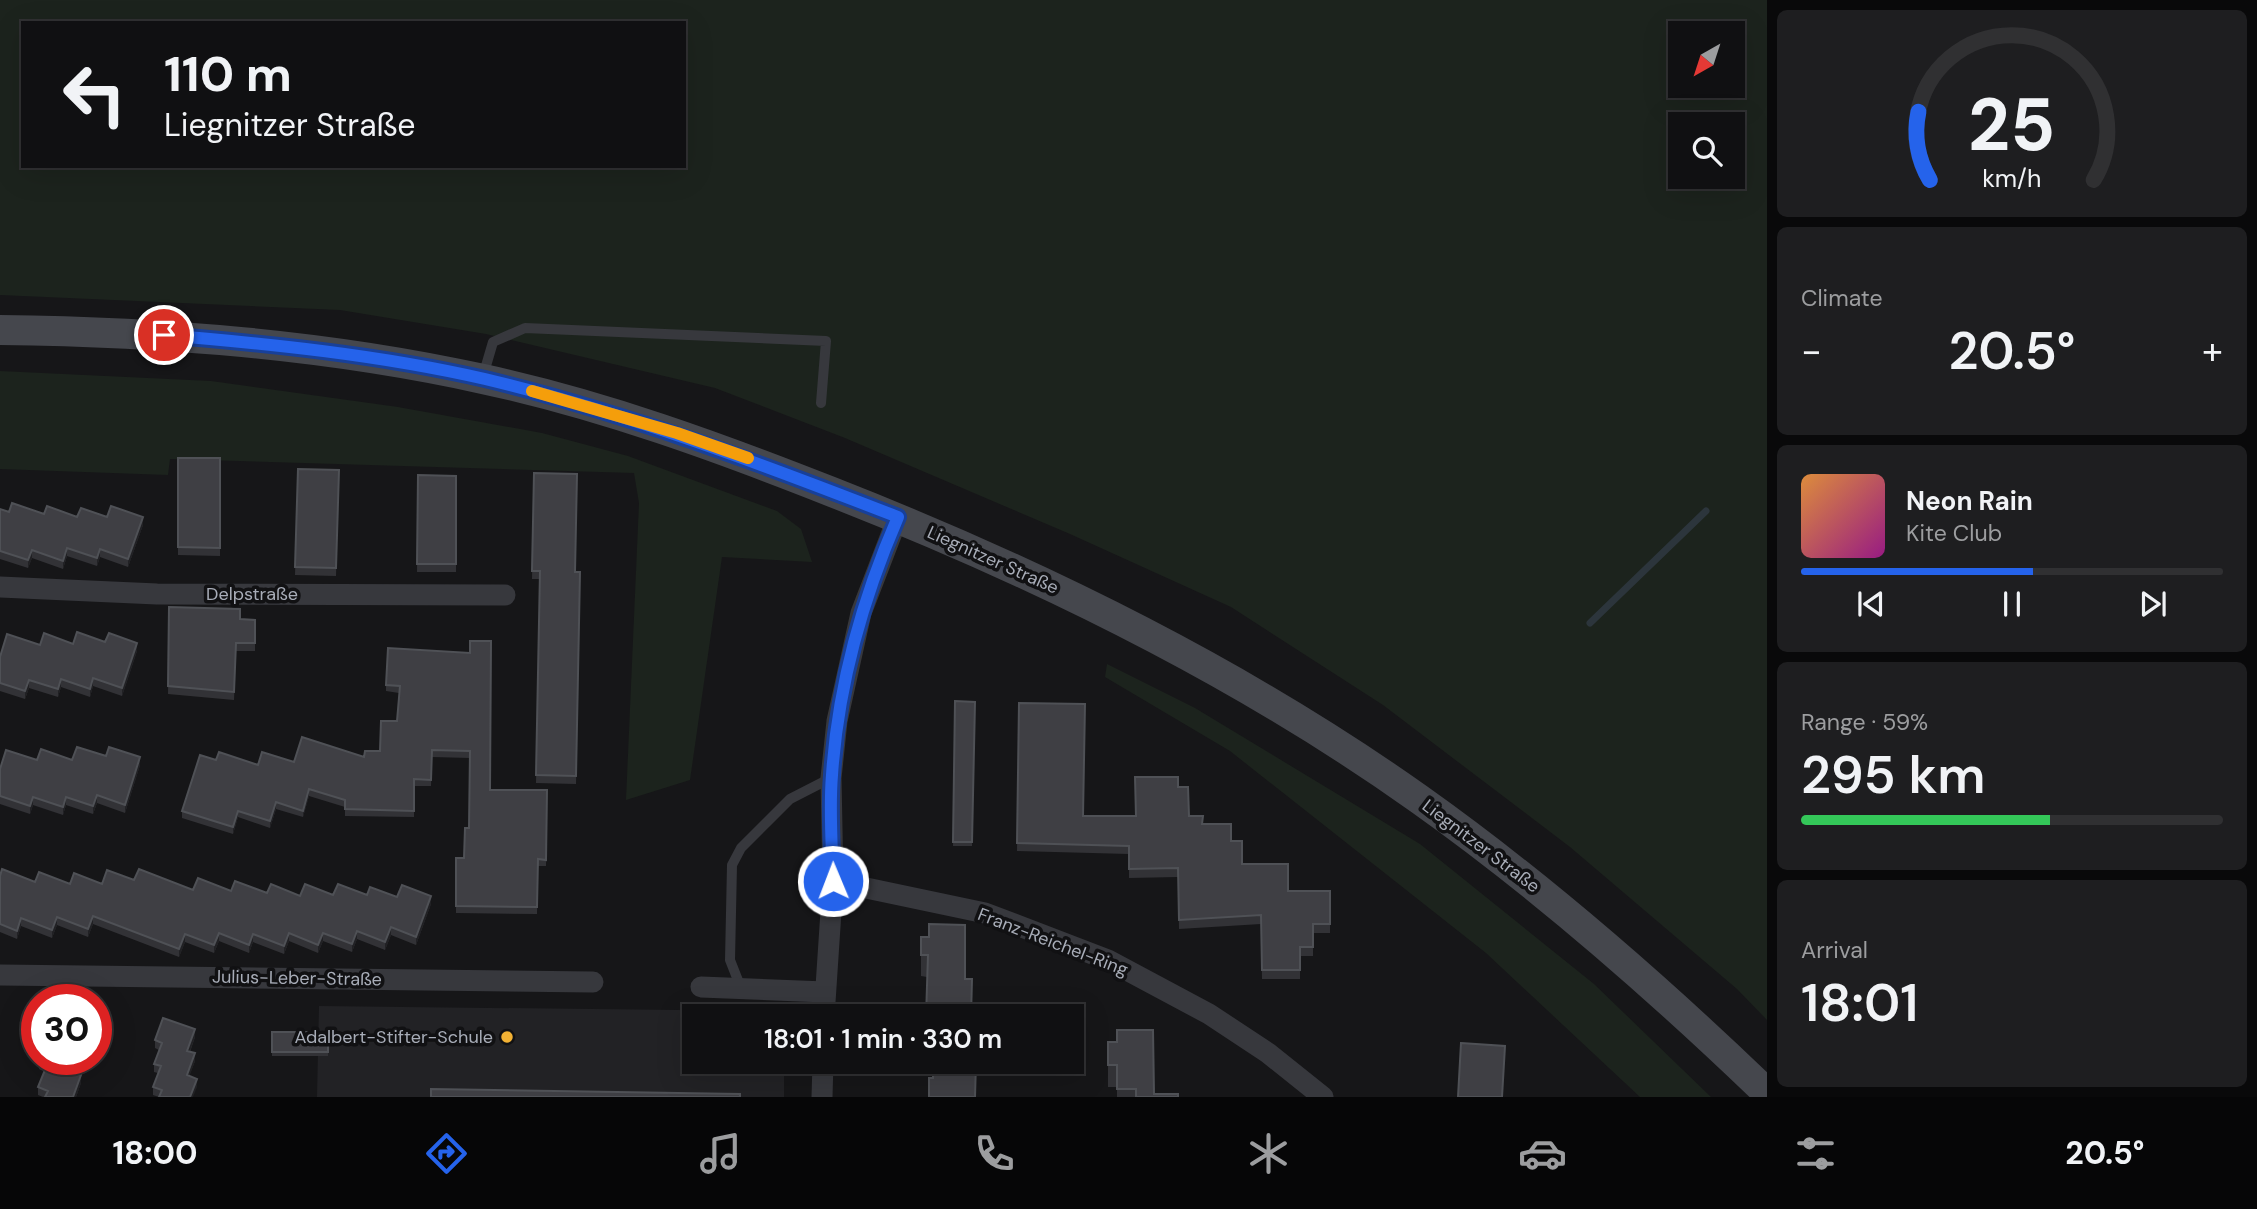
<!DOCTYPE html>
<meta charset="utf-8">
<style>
:root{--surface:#101012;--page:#1e1e20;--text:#f1f3f6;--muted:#9c9d9f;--line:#303032;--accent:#2563eb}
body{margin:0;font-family:"DM Sans",sans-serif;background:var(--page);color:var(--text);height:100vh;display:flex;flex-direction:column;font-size:26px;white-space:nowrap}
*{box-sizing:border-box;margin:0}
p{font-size:23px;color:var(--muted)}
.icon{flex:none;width:38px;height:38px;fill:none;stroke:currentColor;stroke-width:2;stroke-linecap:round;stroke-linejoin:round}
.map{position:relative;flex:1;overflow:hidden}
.side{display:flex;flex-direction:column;gap:10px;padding:10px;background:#09090a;width:490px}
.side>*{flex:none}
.guide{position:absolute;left:21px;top:21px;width:665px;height:147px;border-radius:0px;box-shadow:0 7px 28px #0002,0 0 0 2px var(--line);background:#101012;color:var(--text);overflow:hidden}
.needle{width:46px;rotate:219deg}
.fabs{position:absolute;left:1668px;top:21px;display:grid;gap:14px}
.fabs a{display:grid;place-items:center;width:77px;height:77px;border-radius:0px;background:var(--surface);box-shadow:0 7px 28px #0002,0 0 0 2px var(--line);font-size:35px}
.speed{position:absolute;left:21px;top:984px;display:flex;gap:14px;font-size:35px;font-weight:700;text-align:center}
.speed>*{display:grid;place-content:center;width:91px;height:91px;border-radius:50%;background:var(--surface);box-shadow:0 7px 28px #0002,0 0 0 2px var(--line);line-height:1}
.speed .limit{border:10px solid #d22;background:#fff;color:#111}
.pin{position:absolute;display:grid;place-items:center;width:60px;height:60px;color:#fff;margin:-30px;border:4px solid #fff;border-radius:50%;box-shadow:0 2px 7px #0007}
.me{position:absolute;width:77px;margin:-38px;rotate:359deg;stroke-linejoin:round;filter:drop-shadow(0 0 5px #0008)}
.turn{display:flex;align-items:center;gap:24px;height:147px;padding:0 28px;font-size:32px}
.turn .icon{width:91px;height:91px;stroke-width:2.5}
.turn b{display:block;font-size:49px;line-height:60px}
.big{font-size:52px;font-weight:600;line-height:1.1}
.side .tile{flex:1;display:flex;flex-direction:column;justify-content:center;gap:10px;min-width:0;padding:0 24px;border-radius:10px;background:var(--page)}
.side .dial{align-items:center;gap:0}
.dial svg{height:182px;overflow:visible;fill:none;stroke:var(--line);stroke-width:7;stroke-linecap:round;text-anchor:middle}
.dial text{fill:var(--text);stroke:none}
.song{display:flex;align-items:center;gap:21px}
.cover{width:84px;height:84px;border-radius:10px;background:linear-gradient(135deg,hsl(30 70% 55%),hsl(310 70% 35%))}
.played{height:7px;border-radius:4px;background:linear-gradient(90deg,var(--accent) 55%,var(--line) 55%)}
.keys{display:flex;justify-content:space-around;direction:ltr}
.heat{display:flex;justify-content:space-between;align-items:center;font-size:38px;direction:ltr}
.charge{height:10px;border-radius:5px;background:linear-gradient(90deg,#34c759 59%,var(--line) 0)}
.trip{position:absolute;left:682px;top:1004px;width:402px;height:70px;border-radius:0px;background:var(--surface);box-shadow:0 7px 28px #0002,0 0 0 2px var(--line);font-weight:600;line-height:70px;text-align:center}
.tabs{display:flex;height:112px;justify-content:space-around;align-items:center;background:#060607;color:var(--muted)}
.tabs .icon{width:49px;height:49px}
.tabs .on{color:var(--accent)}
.tabs b{font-size:32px;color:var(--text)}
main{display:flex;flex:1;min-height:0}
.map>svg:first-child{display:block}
.built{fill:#222225}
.green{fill:#1c231d;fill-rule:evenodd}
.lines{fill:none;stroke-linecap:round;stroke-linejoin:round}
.stream{stroke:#2c353c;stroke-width:7}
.service{stroke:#37383d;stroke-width:10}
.minor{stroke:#37383d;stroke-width:21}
.secondary{stroke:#45474d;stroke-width:30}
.wall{fill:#323236}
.shaded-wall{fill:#212124}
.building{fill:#3f3f44;stroke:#4f5156;stroke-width:2}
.route-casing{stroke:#184099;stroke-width:18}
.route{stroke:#2563eb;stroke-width:12}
.slow{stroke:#f59e0b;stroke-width:12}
.poi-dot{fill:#f2b134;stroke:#111113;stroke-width:2.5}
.labels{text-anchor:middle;stroke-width:7;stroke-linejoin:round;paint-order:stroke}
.street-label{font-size:18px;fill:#a8adb8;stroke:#111113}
.poi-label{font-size:18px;fill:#a8adb8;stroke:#111113;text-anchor:end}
</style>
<main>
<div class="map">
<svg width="1767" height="1097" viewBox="0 0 1767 1097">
<rect width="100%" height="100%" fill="#161618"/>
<!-- built -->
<path class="built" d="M319,1006L765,1011L777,1017H695V1062H784V1097H317Z"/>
<!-- green -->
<path class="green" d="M0,0H1767V1020L1737,989L1570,847L1383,705L1231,607L1070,534L845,438L715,388L486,334L340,310L0,295ZM23,23H684V166H23ZM1680,33H1732V86H1680ZM1680,124H1732V177H1680Z
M0,371L211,381L398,407L542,433L628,456L777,511L801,529L812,562L722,557L690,780L626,800L639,503L634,473L170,459L168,475L0,469Z
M1107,664L1195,708L1420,844L1594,984L1711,1097H1640L1486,953L1230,751L1105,677Z"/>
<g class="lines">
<!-- stream -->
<path class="stream" d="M1590,623L1706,511"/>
<!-- service -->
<path class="service" d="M483,376L493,342L525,328L826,341L821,403
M741,988L730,960L732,865L741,848L790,799L831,778"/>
<!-- minor -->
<path class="minor" d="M0,587L157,594L505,595
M833,881L985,913L1108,960L1209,1014L1268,1053L1323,1097
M0,975L593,982
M701,987L825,992
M824,1017L833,881L831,778L837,721L861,613L898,517
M822,1097L823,1062"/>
<!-- secondary -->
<path class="secondary" d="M0,330C162,332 324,344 483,379C603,405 718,447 832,492C1036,572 1239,671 1419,799C1543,887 1658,988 1767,1093"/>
</g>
<!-- wall -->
<path class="wall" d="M178,458H220V556L178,555Z
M298,469L339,470L336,576L295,575Z
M534,473L575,572H580L576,784L536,783L540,579H532Z
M418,475L456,476V572H417Z
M0,509L9,512L77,517H107L143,525L128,567L100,557L97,566L67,556L63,569L32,558L28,568L0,559Z
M169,607L240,619L255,620V651H236L234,700L168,694Z
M105,642L137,651L122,696L93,686L90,697L61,687L58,697L29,688L25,699L0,691V657L40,645Z
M470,653L490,790H547L546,866H538L537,914L456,913V858H464L469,828L470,758L432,757L431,786H414V817L345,816V807L309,796L303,817L276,809L270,828L238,817L233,834L182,818V811L216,760L258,765L364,757L380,751L397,721L399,693L386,691V685Z
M955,701L975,702L972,846H953Z
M1019,703L1083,816H1136L1178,787L1189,816L1231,841L1242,864L1288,891H1330V933H1313V956H1300V979H1262L1261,924L1179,929L1178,877L1129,878V854L1017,851Z
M106,756L140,765L125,813L97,803L93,814L66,805L63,815L33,805L30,814L0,804V769L37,760H72Z
M0,876L35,882L102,884L134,880L193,890L300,896L367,895L397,897L431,904L416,945L391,935L385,950L357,939L352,952L323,941L318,953L289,941L284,954L253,942L249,953L219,941L214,953L185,942L179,957L93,924L88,937L57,925L52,938L21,926L17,939L0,932Z
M921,937H929L927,977L921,976Z
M272,1032H328V1056H272Z
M195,1037L190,1052L195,1061L189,1076L197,1087L159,1097L153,1095V1087L158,1073L154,1072V1064L159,1050L155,1048V1040Z
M1108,1042L1154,1094L1178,1097H1117V1087H1108Z
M82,1059L77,1074L81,1083L76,1097H43L38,1095V1087L45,1072L39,1069V1061Z"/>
<!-- shaded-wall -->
<path class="shaded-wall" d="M143,517V525L128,567V559Z
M67,548V556L63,569V561Z
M100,549V557L97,566V558Z
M32,550V558L28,568V560Z
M137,643V651L122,696V688Z
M93,678V686L90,697V689Z
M61,679V687L58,697V689Z
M29,680V688L25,699V691Z
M140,757V765L125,813V805Z
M309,789V796L303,817V811Z
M97,795V803L93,814V806Z
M33,797V805L30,814V806Z
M66,797V805L63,815V807Z
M276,802V809L270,828V821Z
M238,811V817L233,834V827Z
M431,896V904L416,945V937Z
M93,916V924L88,937V929Z
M57,917V925L52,938V930Z
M21,918V926L17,939V931Z
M391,927V935L385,950V942Z
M357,931V939L352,952V944Z
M219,933V941L214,953V945Z
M289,933V941L284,954V946Z
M323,933V941L318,953V945Z
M185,934V942L179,957V949Z
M253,934V942L249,953V945Z
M195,1029V1037L187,1059V1051Z
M195,1053V1061L187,1083V1075Z
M80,1059H82V1060L74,1081V1073Z
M81,1075V1083L76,1097H73Z
M197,1079V1087L193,1097H190Z"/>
<!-- building -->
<path class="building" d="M178,458H220V548L178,547Z
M298,469L339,470L336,568L295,567Z
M534,473L577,474L575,572H580L576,776L536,775L540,571H532Z
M418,475L456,476V564H417Z
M12,503L44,514L47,506L77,517L81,508L107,517L111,506L143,517L128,559L100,549L97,558L67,548L63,561L32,550L28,560L0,551V509L9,512Z
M169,607L240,609V619L255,620V643H236L234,692L168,686Z
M77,632L105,642L109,633L137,643L122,688L93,678L90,689L61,679L58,689L29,680L25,691L0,683V657L7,634L40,645L44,633L73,644Z
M470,641H491L490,790H547L546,860L538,859L537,907L456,906V858H464L465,828H469L470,751L432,750L431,780L414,779V811L345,809V800L309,789L303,811L276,802L270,821L238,811L233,827L182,811L200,755L216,760L219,752L258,765L262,752L294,762L302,737L364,757L365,751H380L381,721H397L400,686L386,685L388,648L470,653Z
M955,701L975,702L972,842H953Z
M1019,703L1085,704L1083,816H1136L1135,777H1178V787H1188L1189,816H1203L1202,824H1231V841H1242V864H1288V891H1330V924H1313V947H1300V970H1262L1261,915L1179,920L1178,868L1129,869V846L1017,843Z
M77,747L106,756L109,747L140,757L125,805L97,795L93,806L66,797L63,807L33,797L30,806L0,796V769L6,750L37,760L41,749L72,760Z
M2,869L35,882L39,872L70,884L74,873L102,884L107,870L134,880L139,869L193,890L198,878L231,891L235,881L267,893L271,884L300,896L305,884L333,895L338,884L367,895L370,887L397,897L402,885L431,896L416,937L391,927L385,942L357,931L352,944L323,933L318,945L289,933L284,946L253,934L249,945L219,933L214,945L185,934L179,949L93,916L88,929L57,917L52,930L21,918L17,931L0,924V876Z
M929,924L965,925V979H972L971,1017H926L928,955H921V937H929Z
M163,1018L195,1029L187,1051L195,1053L187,1075L197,1079L190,1097H159L162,1090L153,1087L161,1066L154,1064L162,1043L155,1040Z
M1117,1030H1153L1154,1094H1178V1097H1136V1089H1117V1065H1108V1042H1117Z
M272,1032H328V1052H272Z
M1461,1043L1505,1046L1502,1097H1458Z
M40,1059H80L74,1073L81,1075L73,1097H45L48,1091L38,1087L47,1065L39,1061Z
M933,1062H976L975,1097H929V1078H933Z
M431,1089L740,1094V1097H431Z"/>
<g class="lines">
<defs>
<path id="route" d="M164,335C272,344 380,355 485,379C627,413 762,464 898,517C862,600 838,685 832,775C829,810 832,846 833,881"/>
</defs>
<!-- route casing -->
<use href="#route" class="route-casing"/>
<!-- route -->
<use href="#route" class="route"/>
<!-- slow -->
<path class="slow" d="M532,391L677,433L748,458"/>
</g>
<!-- markers -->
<circle class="poi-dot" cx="507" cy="1037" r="7"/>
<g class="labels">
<!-- street labels -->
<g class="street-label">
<text transform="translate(993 560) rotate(24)" y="6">Liegnitzer Straße</text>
<text x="252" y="600">Delpstraße</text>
<text transform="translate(1481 846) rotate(37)" y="6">Liegnitzer Straße</text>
<text transform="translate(1053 942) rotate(21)" y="6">Franz-Reichel-Ring</text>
<text transform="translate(297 978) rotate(1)" y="6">Julius-Leber-Straße</text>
</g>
<!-- poi labels -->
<g class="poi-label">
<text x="493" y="1043">Adalbert-Stifter-Schule</text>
</g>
</g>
</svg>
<div class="fabs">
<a><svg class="needle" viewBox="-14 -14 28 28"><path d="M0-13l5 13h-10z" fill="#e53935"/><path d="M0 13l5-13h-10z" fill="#9c9d9f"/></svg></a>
<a><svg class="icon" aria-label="search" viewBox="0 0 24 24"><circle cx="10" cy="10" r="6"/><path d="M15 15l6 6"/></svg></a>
</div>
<div class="speed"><div class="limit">30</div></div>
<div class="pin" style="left:164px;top:335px;background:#d93025"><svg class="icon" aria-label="arrive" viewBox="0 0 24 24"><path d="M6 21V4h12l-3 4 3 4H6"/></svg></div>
<svg class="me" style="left:833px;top:881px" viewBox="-20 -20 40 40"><circle r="17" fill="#2563eb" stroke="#fff" stroke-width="3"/><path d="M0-11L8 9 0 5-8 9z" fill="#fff"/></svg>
<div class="trip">18:01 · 1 min · 330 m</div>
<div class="guide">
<div class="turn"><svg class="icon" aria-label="left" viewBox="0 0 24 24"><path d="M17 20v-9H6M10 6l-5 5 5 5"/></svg><div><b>110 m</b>Liegnitzer Straße</div></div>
</div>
</div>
<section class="side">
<div class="tile dial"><svg viewBox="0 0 100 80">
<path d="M14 69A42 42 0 1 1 86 69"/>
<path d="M14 69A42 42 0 0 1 9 39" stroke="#2563eb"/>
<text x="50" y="56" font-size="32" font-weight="700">25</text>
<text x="50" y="72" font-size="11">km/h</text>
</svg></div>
<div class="tile"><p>Climate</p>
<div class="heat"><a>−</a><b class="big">20.5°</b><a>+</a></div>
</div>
<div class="tile">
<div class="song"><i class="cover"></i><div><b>Neon Rain</b><p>Kite Club</p></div></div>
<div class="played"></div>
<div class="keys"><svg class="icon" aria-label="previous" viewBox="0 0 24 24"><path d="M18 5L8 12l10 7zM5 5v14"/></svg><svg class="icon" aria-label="pause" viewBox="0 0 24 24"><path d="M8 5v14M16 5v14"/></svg><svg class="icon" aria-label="next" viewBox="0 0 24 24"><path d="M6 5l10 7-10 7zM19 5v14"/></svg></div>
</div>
<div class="tile"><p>Range · 59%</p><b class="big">295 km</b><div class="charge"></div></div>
<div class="tile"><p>Arrival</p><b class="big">18:01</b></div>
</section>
</main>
<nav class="tabs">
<b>18:00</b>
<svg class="icon on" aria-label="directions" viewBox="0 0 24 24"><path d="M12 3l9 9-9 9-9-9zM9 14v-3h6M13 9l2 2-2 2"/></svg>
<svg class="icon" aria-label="music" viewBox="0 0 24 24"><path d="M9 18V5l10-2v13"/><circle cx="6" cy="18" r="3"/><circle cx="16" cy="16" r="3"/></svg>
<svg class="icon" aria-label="phone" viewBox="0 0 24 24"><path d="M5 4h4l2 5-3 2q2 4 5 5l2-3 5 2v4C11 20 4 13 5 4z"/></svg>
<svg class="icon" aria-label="climate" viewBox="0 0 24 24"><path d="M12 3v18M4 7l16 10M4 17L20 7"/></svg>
<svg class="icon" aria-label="car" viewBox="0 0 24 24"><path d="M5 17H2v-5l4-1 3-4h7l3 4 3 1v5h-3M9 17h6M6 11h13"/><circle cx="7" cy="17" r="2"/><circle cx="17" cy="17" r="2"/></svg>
<svg class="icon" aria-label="filters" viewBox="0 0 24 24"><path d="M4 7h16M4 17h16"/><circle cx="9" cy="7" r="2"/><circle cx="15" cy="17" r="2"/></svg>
<b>20.5°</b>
</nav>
